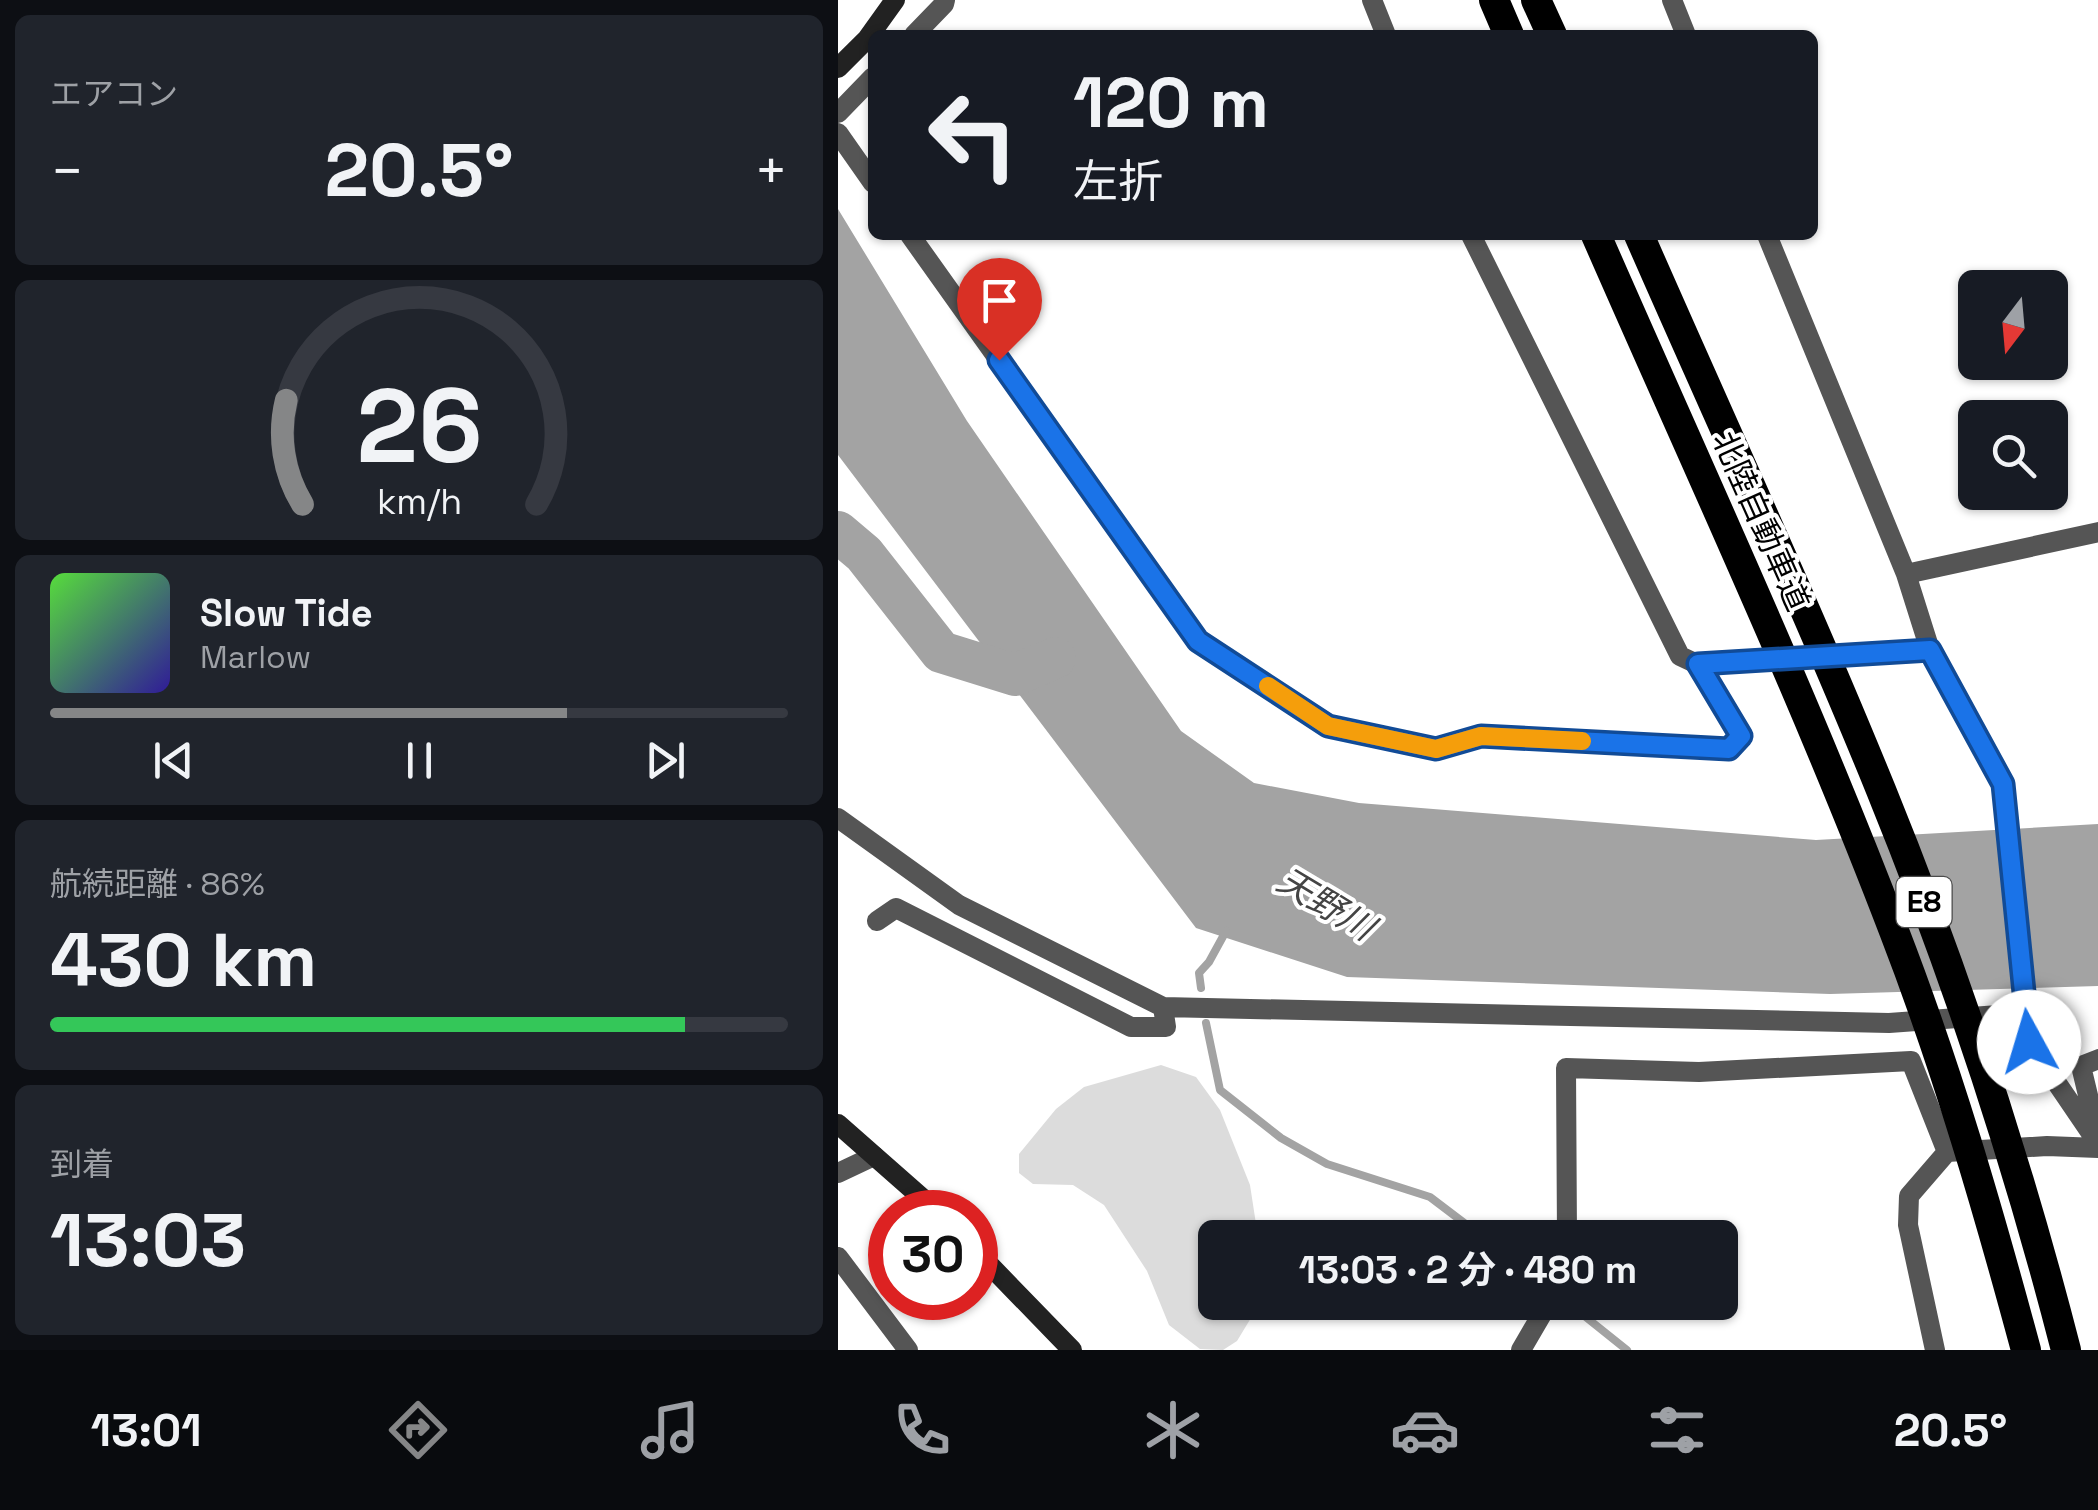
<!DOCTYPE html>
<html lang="ja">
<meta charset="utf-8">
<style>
:root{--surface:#171b24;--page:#20242c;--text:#f1f3f6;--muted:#9ea1a6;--line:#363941;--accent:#858687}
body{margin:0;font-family:"Space Grotesk","Noto Sans JP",sans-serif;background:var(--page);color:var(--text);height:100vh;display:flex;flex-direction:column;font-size:38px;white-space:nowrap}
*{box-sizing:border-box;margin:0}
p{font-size:32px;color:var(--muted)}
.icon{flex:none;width:55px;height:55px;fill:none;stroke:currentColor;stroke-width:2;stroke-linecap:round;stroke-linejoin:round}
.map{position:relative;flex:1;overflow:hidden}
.drawer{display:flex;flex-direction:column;gap:15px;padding:15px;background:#0d0f14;width:838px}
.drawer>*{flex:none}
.top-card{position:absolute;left:30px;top:30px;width:950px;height:210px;border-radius:15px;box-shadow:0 2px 8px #0004;background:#171b24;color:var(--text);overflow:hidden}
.needle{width:65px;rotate:196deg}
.controls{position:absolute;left:1120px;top:270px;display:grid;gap:20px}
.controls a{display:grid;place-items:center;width:110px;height:110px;border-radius:15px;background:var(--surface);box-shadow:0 2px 8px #0004;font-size:50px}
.speed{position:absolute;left:30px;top:1190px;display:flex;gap:20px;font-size:50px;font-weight:700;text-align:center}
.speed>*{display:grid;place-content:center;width:130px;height:130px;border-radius:50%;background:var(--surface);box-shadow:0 2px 8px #0004;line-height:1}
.speed .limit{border:15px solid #d22;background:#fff;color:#111}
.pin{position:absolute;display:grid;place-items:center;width:85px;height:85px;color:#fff;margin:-102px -42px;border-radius:50% 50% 50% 0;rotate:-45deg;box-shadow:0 0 10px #0007}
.pin .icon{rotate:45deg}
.me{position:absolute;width:110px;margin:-55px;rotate:354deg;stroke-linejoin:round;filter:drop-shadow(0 0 8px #0008)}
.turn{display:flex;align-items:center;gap:35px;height:210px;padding:0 40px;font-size:45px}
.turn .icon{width:130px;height:130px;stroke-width:2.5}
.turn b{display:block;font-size:70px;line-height:85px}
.big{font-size:75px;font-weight:700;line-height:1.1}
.drawer .tile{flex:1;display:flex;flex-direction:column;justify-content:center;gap:15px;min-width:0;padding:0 35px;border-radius:15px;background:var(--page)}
.drawer .dial{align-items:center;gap:0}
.dial svg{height:260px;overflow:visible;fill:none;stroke:var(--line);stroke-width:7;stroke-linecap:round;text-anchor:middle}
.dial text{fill:var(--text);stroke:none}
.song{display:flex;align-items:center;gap:30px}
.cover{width:120px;height:120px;border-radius:15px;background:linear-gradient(135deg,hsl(110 70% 55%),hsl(250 70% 35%))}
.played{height:10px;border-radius:5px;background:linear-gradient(90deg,var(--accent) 70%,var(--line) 70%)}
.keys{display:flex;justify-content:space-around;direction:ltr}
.heat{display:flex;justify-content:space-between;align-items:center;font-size:55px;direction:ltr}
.charge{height:15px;border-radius:8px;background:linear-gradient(90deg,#34c759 86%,var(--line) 0)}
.trip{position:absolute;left:360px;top:1220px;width:540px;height:100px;border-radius:15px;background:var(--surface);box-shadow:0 2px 8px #0004;font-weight:700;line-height:100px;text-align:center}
.menu{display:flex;height:160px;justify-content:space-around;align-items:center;background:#090b0e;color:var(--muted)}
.menu .icon{width:70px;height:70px}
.menu .on{color:var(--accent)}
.menu b{font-size:45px;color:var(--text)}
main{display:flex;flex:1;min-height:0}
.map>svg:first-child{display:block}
.green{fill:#dcdcdc}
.water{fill:#a3a3a3}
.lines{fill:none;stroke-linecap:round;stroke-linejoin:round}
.stream{stroke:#a3a3a3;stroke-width:8}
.river{stroke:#a3a3a3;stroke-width:42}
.minor{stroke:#555;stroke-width:20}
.secondary{stroke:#222;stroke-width:20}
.motorway{stroke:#000;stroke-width:30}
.route-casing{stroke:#114b97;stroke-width:25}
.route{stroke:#1a73e8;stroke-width:18}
.slow{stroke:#f59e0b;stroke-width:18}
.labels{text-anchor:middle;stroke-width:8;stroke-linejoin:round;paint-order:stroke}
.shield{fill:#fff;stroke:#4c4c4c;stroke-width:2.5}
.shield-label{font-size:30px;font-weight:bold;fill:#000}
.street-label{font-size:32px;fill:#000;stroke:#fff}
.water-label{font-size:35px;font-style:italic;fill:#444;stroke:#fff}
</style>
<main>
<section class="drawer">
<div class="tile"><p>エアコン</p>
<div class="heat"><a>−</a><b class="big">20.5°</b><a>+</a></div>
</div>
<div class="tile dial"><svg viewBox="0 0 100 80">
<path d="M14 69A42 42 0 1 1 86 69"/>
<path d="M14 69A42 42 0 0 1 9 37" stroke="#858687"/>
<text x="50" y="56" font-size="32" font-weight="700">26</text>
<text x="50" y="72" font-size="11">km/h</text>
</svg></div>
<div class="tile">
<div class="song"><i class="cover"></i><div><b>Slow Tide</b><p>Marlow</p></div></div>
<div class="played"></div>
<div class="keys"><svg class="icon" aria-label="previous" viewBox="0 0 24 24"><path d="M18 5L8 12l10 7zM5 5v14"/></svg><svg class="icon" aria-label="pause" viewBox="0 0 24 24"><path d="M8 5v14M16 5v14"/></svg><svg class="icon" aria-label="next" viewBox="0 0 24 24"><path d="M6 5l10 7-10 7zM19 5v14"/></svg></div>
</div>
<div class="tile"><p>航続距離 · 86%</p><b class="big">430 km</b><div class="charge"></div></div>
<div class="tile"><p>到着</p><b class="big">13:03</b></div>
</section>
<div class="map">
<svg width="1261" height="1350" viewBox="0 0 1261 1350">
<rect width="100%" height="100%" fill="#fff"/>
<!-- green -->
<path class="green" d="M323,1065L358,1077L382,1110L412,1185L420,1237L378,1238V1302L422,1303L399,1341L385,1350L362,1349L331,1325L309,1271L266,1205L235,1185L195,1184L181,1173V1154L218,1109L246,1087Z"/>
<!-- water -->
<path class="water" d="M0,209L129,421L343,731L416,783L521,803L978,840L1260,824V986L992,994L509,977L358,928L0,455Z"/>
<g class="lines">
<!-- stream -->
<path class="stream" d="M363,988L361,973L371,962L388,931
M368,1023L382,1090L443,1138L489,1164L592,1197L646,1238
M729,1302L789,1350"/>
<!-- river -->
<path class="river" d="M0,532L26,554L103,652L177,675L217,658"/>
<!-- minor -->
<path class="minor" d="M534,0L548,35
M834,0L848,35
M76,35L106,4L107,0
M0,113L35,77
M0,133L35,183
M72,235L361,641L490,726L597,749L643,736L891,749L903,737L859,664L1092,650L1165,784L1191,1042L1261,1145
M633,235L842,656L859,664
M929,235L1068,574L1092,650
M1068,574L1261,532
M0,818L121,905L325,1007L1051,1023L1188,1013
M39,921L58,908L293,1027H328L325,1007
M1259,1133L1243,1066L1261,1059
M0,1173L36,1156
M729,1238L728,1068L861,1072L1073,1061L1109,1152
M0,1257L70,1350
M683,1350L711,1302
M1097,1350L1070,1225L1071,1196L1109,1152L1209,1146L1261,1148"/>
<!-- secondary -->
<path class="secondary" d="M0,68L29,39L57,0
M0,1124L100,1212
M138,1251L234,1350"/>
<!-- motorway -->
<path class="motorway" d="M656,0L671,35
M698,0L714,35
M758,235C859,466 966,695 1056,931C1109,1068 1150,1209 1188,1350
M801,235C882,420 967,603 1043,790C1117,972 1179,1159 1228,1350"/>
</g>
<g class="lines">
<defs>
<path id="route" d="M161,360L360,641L490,726L598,749L643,736L891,749L903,736L860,664L1092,650L1165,784L1191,1042"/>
</defs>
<!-- route casing -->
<use href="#route" class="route-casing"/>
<!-- route -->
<use href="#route" class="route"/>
<!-- slow -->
<path class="slow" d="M430,686L490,726L598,749L643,736L744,741"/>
</g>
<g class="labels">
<!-- shield labels -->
<rect class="shield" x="1058.5" y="877" width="55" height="50" rx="8"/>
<g class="shield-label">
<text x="1086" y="912">E8</text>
</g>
<!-- street labels -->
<g class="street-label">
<text transform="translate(923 521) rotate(66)" y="11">北陸自動車道</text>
</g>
<!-- water labels -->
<g class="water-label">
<text transform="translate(488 904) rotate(31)" y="12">天野川</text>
</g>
</g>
</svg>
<div class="controls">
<a><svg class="needle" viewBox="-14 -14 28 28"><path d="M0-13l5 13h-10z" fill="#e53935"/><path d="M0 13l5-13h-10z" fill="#9ea1a6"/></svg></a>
<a><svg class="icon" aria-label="search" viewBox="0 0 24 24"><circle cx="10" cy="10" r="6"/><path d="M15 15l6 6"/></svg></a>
</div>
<div class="speed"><div class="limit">30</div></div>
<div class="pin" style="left:161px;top:360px;background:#d93025"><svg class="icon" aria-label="arrive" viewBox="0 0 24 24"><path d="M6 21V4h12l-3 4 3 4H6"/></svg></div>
<svg class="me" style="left:1191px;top:1042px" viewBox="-20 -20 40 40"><circle r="19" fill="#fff"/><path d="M0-13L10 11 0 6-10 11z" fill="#1a73e8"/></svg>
<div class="trip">13:03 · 2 分 · 480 m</div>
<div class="top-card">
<div class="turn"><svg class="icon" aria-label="left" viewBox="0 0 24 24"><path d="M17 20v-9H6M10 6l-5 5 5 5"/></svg><div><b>120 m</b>左折</div></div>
</div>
</div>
</main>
<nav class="menu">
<b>13:01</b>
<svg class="icon on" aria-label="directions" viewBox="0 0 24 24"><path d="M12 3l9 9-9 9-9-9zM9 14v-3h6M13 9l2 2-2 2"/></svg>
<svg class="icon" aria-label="music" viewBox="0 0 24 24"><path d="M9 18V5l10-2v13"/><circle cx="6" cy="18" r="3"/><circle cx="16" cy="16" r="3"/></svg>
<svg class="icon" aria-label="phone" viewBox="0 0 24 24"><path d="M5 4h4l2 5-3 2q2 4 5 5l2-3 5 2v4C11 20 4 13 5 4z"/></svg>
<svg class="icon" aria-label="climate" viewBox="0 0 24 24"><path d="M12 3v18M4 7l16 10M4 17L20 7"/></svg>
<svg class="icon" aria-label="car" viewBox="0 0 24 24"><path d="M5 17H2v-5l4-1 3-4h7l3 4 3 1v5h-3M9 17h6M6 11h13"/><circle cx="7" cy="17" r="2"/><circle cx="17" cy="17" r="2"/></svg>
<svg class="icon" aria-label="filters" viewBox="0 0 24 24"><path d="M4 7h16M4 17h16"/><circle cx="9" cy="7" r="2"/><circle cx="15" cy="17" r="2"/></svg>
<b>20.5°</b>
</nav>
